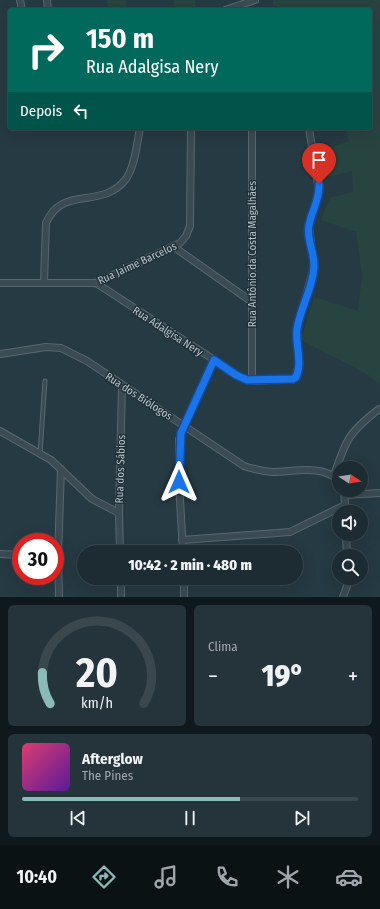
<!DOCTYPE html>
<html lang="pt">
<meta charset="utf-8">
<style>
:root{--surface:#1c2c32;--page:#25343a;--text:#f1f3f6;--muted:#a0a7ac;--line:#3a484d;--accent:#8bbbb9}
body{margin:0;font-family:"Fira Sans Condensed",sans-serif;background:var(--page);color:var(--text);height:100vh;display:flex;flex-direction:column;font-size:15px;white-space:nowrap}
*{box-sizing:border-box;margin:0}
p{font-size:13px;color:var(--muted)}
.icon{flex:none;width:22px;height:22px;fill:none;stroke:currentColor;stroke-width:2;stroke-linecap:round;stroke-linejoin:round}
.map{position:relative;height:597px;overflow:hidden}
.panel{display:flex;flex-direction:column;gap:8px;padding:8px;background:#0f181c;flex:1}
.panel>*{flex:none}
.guide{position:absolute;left:8px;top:8px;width:364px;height:122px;border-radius:4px;box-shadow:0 4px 16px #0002,0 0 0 1px var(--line);background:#00695c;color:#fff;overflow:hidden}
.needle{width:26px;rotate:102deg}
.fabs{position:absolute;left:332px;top:461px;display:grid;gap:8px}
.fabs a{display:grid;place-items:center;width:36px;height:36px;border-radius:50%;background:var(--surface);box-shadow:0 4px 16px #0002,0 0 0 1px var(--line);font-size:20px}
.speed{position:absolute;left:12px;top:533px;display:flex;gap:8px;font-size:20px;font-weight:700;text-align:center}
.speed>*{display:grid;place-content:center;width:52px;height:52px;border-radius:50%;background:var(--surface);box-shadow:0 4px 16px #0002,0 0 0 1px var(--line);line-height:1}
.speed .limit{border:6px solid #d22;background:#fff;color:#111}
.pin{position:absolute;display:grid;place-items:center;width:34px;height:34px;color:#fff;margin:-41px -17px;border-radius:50% 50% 50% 0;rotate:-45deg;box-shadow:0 0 4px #0007}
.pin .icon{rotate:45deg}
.me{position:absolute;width:44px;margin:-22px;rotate:0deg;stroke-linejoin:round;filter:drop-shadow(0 0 3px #0008)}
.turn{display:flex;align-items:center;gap:14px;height:84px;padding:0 12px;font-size:18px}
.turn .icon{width:52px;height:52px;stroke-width:2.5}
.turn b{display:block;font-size:28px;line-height:34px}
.then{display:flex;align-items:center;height:38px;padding:0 12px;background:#0003;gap:8px;font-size:15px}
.big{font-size:30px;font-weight:800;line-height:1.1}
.panel .tile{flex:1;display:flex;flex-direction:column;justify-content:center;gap:6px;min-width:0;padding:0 14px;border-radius:6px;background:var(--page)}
.panel .dial{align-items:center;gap:0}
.dial svg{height:104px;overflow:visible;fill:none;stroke:var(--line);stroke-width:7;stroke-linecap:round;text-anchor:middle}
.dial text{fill:var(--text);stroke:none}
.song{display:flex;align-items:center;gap:12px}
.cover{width:48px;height:48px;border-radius:6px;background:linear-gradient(135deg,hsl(340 70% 55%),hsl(270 70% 35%))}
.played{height:4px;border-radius:2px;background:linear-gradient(90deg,var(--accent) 65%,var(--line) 65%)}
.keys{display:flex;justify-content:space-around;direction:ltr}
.heat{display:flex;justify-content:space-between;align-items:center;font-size:22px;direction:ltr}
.panel .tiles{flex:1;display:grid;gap:8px;grid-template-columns:1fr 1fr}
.tile:last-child{grid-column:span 2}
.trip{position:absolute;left:77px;top:545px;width:226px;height:40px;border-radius:20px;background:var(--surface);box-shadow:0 4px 16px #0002,0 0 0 1px var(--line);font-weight:800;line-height:40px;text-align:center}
.menu{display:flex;height:64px;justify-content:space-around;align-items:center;background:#0b1214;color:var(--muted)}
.menu .icon{width:28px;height:28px}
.menu .on{color:var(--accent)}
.menu b{font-size:18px;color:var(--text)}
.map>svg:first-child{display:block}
.green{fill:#284440}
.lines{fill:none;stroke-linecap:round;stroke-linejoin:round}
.service-casing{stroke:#596870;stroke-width:5}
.minor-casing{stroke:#596870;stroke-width:8}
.service{stroke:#3a4b53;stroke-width:3}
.minor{stroke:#3a4b53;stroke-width:6}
.route-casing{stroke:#114b97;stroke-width:10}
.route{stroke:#1a73e8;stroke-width:7}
.labels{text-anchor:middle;stroke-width:3;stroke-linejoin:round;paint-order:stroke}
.street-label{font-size:11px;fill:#b8c5cc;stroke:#1f3038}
</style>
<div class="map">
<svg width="380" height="597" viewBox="0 0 380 597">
<rect width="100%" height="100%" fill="#263a43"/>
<!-- green -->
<path class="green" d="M107,0H126L127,10H109Z
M174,0H195L196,10H175Z
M273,0H380V385L367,374L301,340L314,297L358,311L362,275L356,232L321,220L330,198L353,192L352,171L328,177L324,150L349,141L345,128H370V10H285L273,5Z"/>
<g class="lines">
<defs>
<path id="service" d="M40,453L45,381"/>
<path id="minor" d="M20,0L22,10
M47,0L48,10
M225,10L255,0
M252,128V381
M174,247L252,302
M44,282L46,223C63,184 101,211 126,179C135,166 137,143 140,128
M0,283H96L180,243L186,236L190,226L191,128
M96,283L242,378L252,381L293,379L297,377L299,368L297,328L314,267L309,226L319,192L309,128
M0,354L46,347L61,348L87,361L244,466C253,469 262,471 272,472C295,472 320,464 339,480
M0,431L51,460L92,499L119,513
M334,475C346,440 348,433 379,409
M345,495L380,493
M346,534L347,556
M182,540L290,532L345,505L344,490
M120,552L119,513L122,385
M183,552L179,482V439L214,360
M0,554L21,555
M121,578V597
M184,578V597
M59,597L58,556L61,469
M343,597L347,586V578"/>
</defs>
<!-- service casing -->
<use href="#service" class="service-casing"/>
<!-- minor casing -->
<use href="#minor" class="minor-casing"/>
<!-- service -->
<use href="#service" class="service"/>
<!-- minor -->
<use href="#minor" class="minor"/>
</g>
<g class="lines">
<defs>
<path id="route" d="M179,482L181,433L214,360L236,375L247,380L293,379L296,377C303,362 295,345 297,329C300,308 313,288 314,267C315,253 306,239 309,225C312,210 320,199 319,184"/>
</defs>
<!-- route casing -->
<use href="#route" class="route-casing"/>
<!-- route -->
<use href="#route" class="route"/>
</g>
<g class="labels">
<!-- street labels -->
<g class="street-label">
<text transform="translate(252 254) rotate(-90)" y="4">Rua Antônio da Costa Magalhães</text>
<text transform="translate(137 263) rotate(-25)" y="4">Rua Jaime Barcelos</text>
<text transform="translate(168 331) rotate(33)" y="4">Rua Adalgisa Nery</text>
<text transform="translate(139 396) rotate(33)" y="4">Rua dos Biólogos</text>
<text transform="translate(120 469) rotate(-88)" y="4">Rua dos Sábios</text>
</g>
</g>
</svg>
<div class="fabs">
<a><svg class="needle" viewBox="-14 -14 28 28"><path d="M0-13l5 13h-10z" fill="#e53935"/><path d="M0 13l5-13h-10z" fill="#a0a7ac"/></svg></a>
<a><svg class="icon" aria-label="sound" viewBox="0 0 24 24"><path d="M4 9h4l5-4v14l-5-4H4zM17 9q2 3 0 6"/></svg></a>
<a><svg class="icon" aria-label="search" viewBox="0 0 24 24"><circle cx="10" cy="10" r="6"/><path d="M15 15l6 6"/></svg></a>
</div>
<div class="speed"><div class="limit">30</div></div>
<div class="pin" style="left:319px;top:184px;background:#d93025"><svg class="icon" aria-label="arrive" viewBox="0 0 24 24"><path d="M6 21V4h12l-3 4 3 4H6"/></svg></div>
<svg class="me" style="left:179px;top:482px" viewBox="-20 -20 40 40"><path d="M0-17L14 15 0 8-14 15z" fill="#1a73e8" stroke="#fff" stroke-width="4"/></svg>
<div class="trip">10:42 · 2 min · 480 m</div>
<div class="guide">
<div class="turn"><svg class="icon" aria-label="right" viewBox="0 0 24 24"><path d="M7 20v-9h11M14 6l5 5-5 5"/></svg><div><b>150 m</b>Rua Adalgisa Nery</div></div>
<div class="then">Depois<svg class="icon" aria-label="left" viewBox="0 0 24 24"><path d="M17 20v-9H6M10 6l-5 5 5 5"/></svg></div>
</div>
</div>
<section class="panel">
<div class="tiles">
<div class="tile dial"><svg viewBox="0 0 100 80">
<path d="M14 69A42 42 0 1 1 86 69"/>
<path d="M14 69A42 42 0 0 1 8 45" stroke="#8bbbb9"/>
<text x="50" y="56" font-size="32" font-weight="700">20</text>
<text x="50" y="72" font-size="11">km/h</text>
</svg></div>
<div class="tile"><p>Clima</p>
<div class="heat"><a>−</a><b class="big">19°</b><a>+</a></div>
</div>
<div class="tile">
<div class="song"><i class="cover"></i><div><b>Afterglow</b><p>The Pines</p></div></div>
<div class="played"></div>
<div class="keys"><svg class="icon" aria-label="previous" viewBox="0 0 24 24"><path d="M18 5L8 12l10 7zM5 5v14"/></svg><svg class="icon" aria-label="pause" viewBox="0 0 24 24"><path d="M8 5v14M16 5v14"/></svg><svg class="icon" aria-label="next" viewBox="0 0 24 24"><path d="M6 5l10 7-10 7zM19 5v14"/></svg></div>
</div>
</div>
</section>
<nav class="menu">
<b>10:40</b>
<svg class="icon on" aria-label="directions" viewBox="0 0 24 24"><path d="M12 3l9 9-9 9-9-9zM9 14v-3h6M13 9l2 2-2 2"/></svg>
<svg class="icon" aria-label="music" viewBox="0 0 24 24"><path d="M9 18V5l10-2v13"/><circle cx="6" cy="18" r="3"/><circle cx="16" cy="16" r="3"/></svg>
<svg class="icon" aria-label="phone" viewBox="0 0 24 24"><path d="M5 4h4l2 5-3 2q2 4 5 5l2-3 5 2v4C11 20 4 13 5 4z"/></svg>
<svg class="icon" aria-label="climate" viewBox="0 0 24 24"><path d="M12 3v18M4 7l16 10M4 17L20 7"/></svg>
<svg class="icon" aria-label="car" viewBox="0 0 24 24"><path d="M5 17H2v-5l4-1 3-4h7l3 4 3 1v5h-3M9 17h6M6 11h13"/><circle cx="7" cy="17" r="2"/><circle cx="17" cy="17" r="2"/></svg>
</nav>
